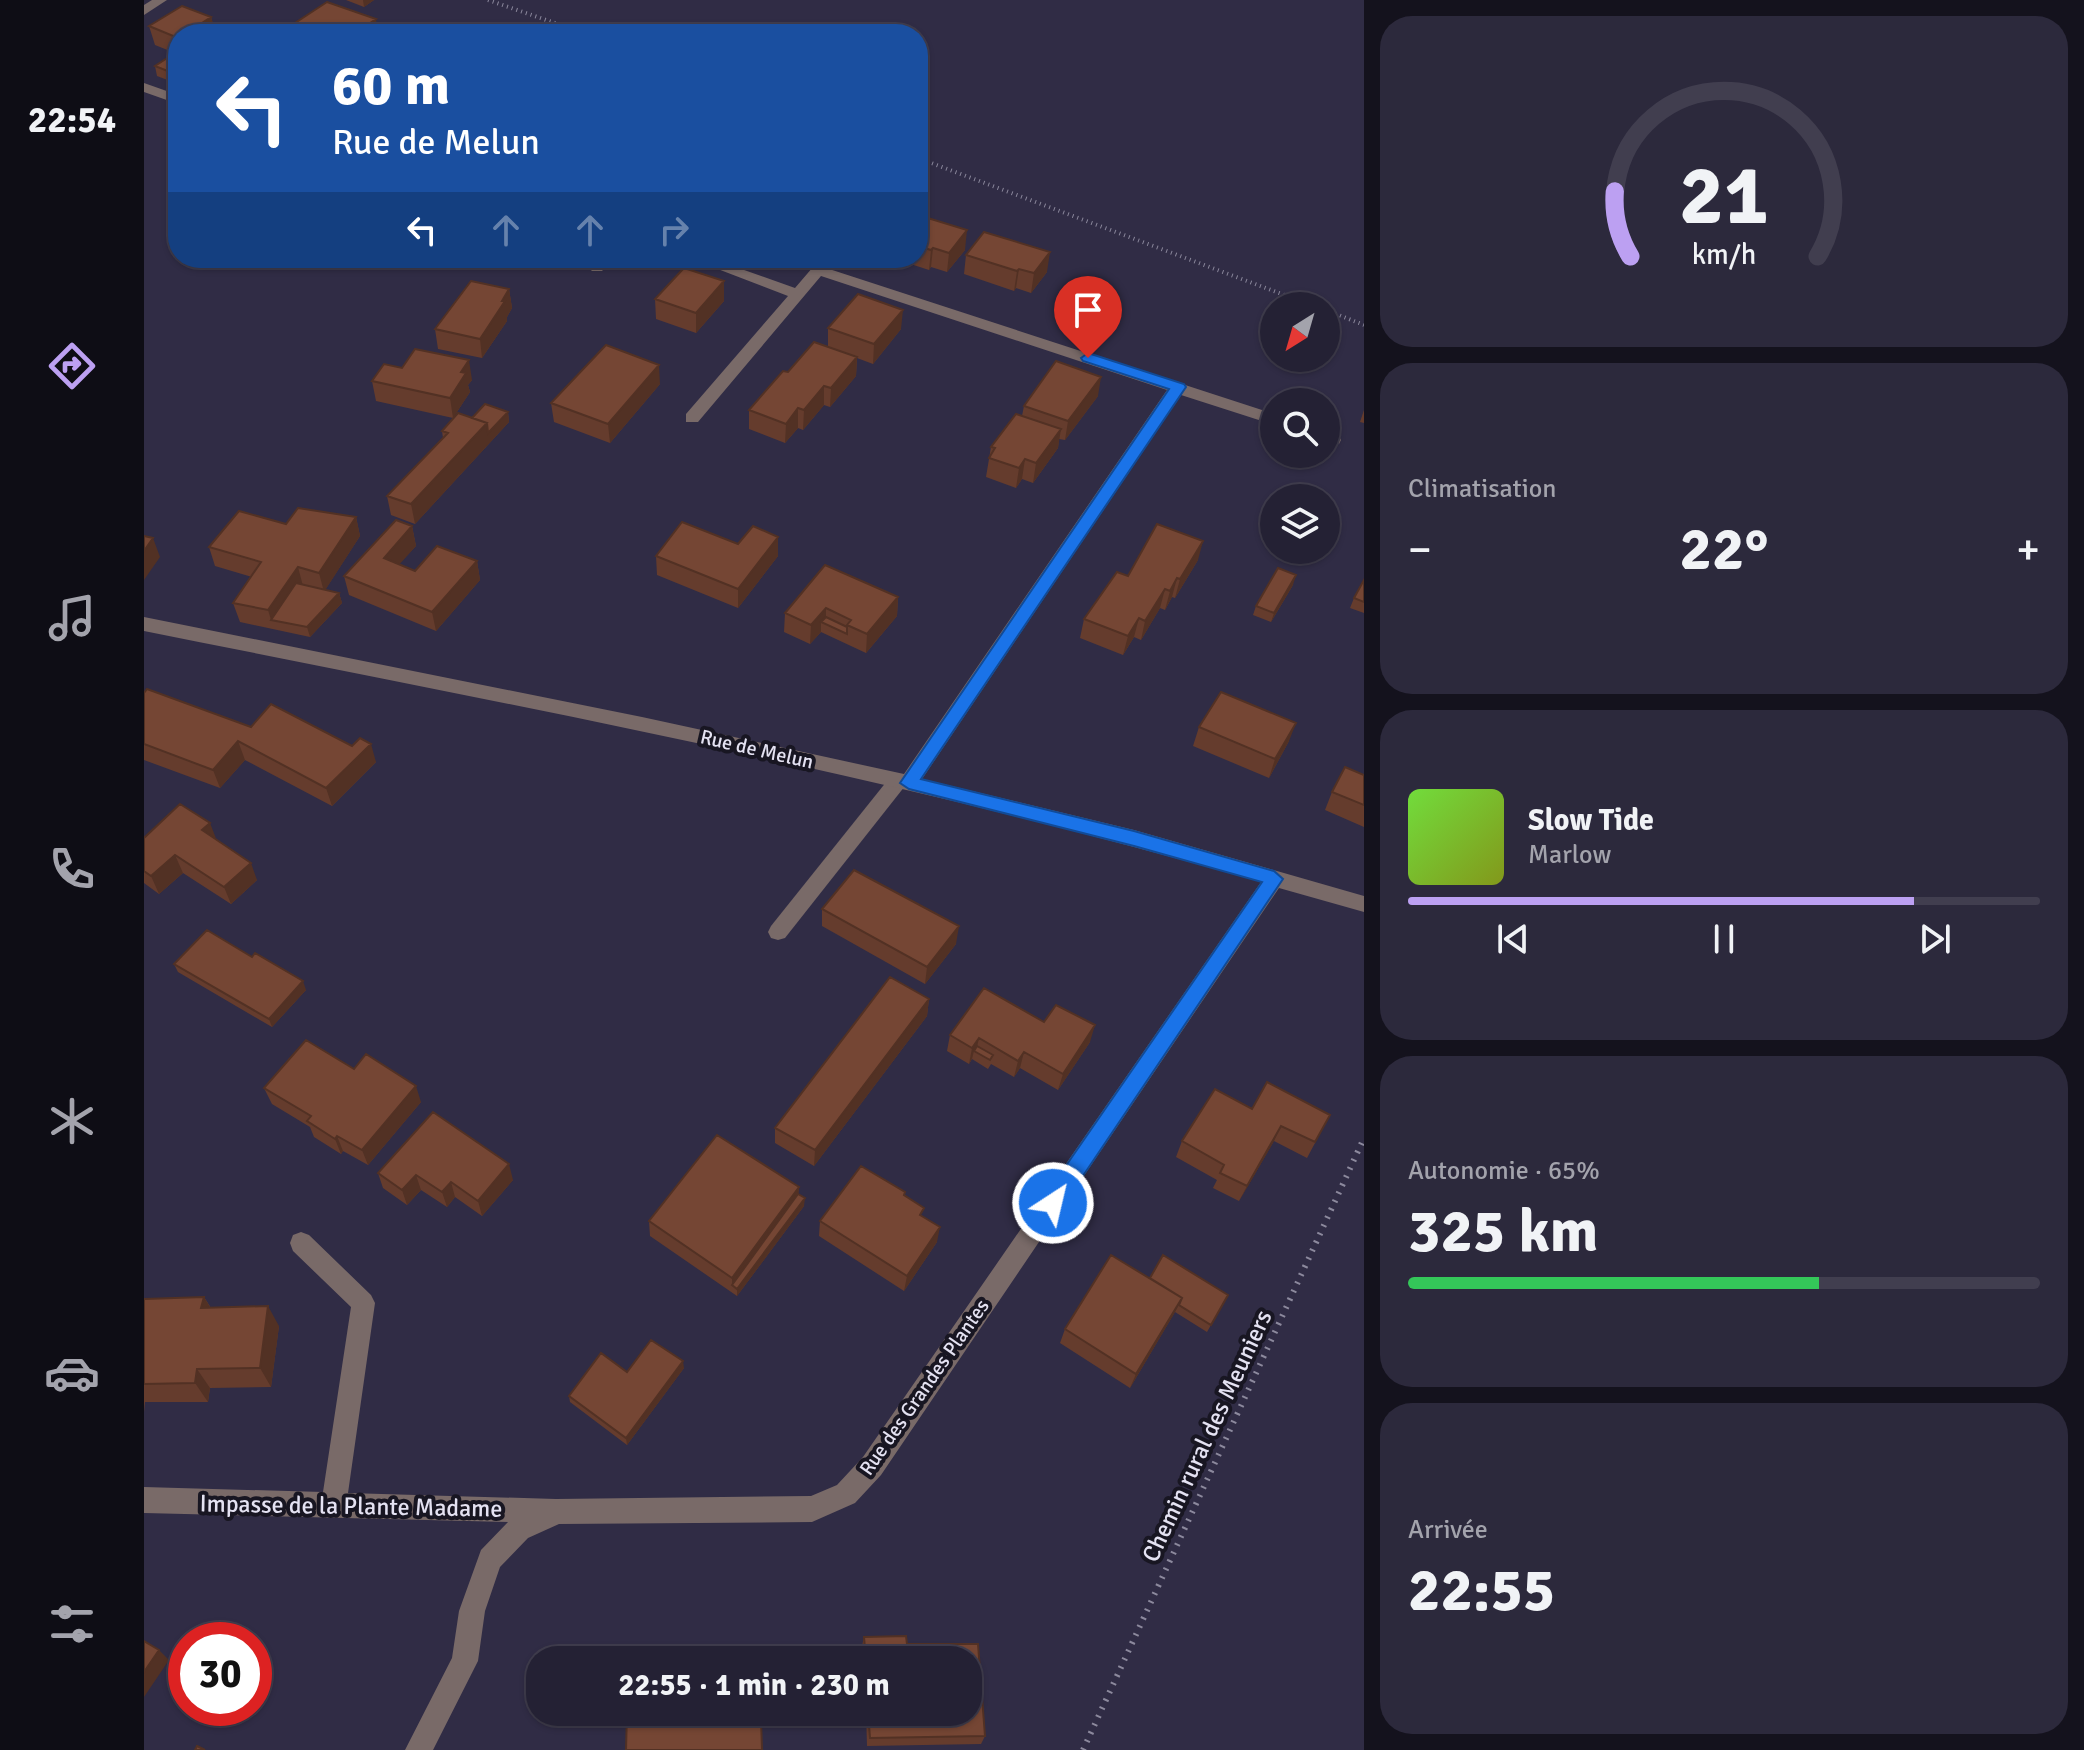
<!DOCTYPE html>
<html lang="fr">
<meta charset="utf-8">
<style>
:root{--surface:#242134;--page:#2c293c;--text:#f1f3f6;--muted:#a3a3ac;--line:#413e4f;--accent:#bca0f2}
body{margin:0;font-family:Signika,sans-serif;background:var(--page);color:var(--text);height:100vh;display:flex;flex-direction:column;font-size:30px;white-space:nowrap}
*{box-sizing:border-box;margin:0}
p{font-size:26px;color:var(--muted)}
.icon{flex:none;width:44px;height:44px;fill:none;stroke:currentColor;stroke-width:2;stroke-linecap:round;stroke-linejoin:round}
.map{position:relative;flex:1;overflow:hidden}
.sheet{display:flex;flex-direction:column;gap:16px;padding:16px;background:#14121d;width:720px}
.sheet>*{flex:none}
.hud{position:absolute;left:24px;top:24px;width:760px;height:244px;border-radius:32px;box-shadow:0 2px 6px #0004,0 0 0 2px var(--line);background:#1a4fa0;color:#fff;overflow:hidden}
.needle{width:52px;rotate:217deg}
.buttons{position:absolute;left:1116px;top:292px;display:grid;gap:16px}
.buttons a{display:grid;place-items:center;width:80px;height:80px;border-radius:50%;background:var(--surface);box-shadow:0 2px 6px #0004,0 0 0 2px var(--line);font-size:40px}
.speed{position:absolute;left:24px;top:1622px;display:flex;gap:16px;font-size:40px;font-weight:700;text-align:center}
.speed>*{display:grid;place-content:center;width:104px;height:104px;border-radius:50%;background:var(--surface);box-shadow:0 2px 6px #0004,0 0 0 2px var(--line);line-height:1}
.speed .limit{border:12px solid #d22;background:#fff;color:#111}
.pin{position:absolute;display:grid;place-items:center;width:68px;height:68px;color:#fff;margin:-82px -34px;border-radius:50% 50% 50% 0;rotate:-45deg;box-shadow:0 0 8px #0007}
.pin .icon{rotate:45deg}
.me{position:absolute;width:88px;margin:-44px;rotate:35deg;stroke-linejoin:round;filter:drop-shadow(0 0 6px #0008)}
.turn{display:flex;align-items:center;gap:28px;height:168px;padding:0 32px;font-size:36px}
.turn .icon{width:104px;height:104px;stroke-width:2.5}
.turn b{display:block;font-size:56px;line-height:68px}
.lanes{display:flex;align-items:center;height:76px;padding:0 32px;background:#0003;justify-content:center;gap:40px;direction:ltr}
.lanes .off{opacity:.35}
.big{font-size:60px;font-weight:700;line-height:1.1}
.sheet .widget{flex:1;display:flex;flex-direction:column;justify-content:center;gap:12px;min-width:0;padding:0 28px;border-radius:32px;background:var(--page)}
.sheet .dial{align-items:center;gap:0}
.dial svg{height:208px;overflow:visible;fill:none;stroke:var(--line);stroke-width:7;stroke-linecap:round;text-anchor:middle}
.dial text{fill:var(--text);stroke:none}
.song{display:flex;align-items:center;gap:24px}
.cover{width:96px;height:96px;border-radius:12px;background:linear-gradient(135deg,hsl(100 70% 55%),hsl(70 70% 35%))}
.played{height:8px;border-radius:4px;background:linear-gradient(90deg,var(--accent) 80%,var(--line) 80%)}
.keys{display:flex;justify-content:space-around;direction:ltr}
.heat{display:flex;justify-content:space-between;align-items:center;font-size:44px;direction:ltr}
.charge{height:12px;border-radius:6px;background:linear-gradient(90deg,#34c759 65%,var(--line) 0)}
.trip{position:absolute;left:382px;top:1646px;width:456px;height:80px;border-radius:32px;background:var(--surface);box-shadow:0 2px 6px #0004,0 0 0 2px var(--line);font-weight:700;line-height:80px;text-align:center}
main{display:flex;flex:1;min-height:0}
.menu{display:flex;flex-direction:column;width:144px;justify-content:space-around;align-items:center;background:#0e0d15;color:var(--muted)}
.menu .icon{width:56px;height:56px}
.menu .active{color:var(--accent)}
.menu b{font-size:36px;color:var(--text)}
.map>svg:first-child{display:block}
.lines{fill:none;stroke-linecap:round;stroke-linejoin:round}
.path-far1{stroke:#8c899d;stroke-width:4;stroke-dasharray:1 4;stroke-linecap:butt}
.path{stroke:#8c899d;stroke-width:6;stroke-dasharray:2 7;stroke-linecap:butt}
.service{fill:#796a68;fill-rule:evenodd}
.minor{fill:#796a68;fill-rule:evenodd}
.tertiary{fill:#796a68;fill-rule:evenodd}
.wall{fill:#653c2d}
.shaded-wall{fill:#523124}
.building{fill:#754634;stroke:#523124;stroke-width:2}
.route{fill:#1a73e8;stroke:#114b97;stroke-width:2}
.labels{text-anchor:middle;stroke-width:8;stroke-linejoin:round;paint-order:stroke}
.street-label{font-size:20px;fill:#e4e2f2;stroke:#181622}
.near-street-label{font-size:24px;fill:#e4e2f2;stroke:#181622}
</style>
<main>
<nav class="menu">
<b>22:54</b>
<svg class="icon active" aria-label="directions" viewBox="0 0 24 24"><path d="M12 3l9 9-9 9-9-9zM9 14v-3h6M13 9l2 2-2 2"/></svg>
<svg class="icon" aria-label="music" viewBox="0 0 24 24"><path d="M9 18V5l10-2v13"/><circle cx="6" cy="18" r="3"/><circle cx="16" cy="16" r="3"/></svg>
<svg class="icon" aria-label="phone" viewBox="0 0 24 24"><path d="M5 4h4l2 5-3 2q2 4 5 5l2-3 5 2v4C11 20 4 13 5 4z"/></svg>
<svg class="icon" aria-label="climate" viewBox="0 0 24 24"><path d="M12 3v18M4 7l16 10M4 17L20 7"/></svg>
<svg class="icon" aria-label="car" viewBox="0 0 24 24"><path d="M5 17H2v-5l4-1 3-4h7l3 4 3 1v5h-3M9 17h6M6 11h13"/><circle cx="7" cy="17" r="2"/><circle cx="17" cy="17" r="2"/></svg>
<svg class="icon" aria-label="filters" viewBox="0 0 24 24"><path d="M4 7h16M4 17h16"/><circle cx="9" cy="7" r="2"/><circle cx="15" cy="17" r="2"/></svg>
</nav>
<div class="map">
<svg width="1220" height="1750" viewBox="0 0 1220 1750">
<rect width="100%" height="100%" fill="#302c45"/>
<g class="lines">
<!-- path-far1 -->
<path class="path-far1" d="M344,0L443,34
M774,158L1170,306
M1182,310L1220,325"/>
<!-- path -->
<path class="path" d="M939,1750L1220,1138"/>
<!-- service -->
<path class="service" d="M754,774L761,776L764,781L761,786L641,938L634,940L627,938L624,932L627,926L747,776Z"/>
<!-- minor -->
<path class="minor" d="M0,83L34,95V104L0,92Z
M454,258H470L458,271H448L445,268Z
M545,258H566L651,288L669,267H679L1130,414V425L1037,395L778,779L990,830L1220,896V912L1135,888L737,1475L711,1503L668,1522L415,1524L384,1538L356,1567L341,1611L334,1661L289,1750H261L308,1658L315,1611L337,1550L364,1522L0,1513V1487L179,1492L207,1307L149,1251L146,1243L149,1235L157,1232L165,1235L227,1295L231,1303L204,1493L412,1499L667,1496L693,1485L719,1457L1117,882C750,776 374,706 0,631V617L498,717L760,774L1023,390L677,276L554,422H542V414L644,296Z
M1182,433L1195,436L1197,440L1195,444H1182Z"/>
<!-- tertiary -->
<path class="tertiary" d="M8,0H23L0,15V5Z"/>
</g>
<!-- wall -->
<path class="wall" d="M202,0H230L220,7Z
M67,17L72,34H34V84L13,76L11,66L31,53L11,45L5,26Z
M148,25L234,34H254H150Z
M774,215L821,250L803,272L787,267L785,270L748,258H774Z
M822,255L903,272L887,293L872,288L870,291L820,274Z
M348,258H394L382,270Z
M365,289L368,308L363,317V321L338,358L294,349L291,329Z
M511,299L580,301L552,333L512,319Z
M684,328L757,329L729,364L713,358L712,376L686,407L680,405L659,430L654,428L641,443L605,429V410L644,372L684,346Z
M328,380L324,385L326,392L309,418L232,401L228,381Z
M516,384L466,443L410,422L407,403Z
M954,396L921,440L915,439L914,448L889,483L878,479L872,488L842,477L847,447L878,416L880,406Z
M1220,410V423L1216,422Z
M364,412L365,422L271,524L247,515L243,496L299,438L298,431L328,418Z
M212,517L216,536L181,590L195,593L198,603L166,637L96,622L89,603L108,577L71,566L65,547L142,524Z
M268,526L272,546L255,564L271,571L333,561L336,580L292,631L205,595L200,576Z
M594,544L634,556L594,608L513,575L512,556Z
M1054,560L1031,598L1028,597L1021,610L1016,608L997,640L990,637L979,655L936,638L940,619L984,576Z
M1220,580V613L1206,608L1210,598Z
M1149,585L1127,622L1109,615L1112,606Z
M754,597L753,616L722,653L677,632L666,644L640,632L641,613Z
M0,693L107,727L208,746L232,762L188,806L101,760L76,788L0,760Z
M1055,727L1145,741L1125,778L1049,746Z
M1220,775V827L1181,810L1188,792Z
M0,838L72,840L113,880L87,904L39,873L15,894L0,883Z
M678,909L812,944L781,984L678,926Z
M30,964L162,990L128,1027L34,972Z
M785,999L783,1016L670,1166L631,1143V1128Z
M900,1022L946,1042L914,1090L876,1068L870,1077L847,1064L844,1069L828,1059L825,1064L803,1051L806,1035Z
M210,1069L277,1102L224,1165L199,1151L197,1154L170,1137L166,1127L128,1104L120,1088Z
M1108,1109L1186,1115L1163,1158L1130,1141L1095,1201L1069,1188L1073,1180L1032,1157L1038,1141Z
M234,1173L369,1180L338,1216L311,1197L303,1207L277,1190L263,1205L239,1188Z
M655,1187L654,1194L660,1206L593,1296L506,1236L505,1221Z
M761,1195L778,1217L793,1242L760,1291L675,1236L676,1221Z
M1006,1278L1084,1295L1063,1332L1031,1312L986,1388L916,1343L921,1329Z
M60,1297L67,1308L135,1326L127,1387L66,1388L64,1402H1L0,1412V1299Z
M540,1368L483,1445L426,1402L425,1396L483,1372Z
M762,1636L763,1644H834L841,1736L837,1744L723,1746L722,1712H824V1660H719L718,1646L720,1637Z"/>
<!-- shaded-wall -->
<path class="shaded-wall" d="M219,0H230L220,7Z
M67,17L72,34H41Z
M232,19L234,34H210Z
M823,230L821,250L803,272L805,253Z
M789,248L787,267L785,270L787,250Z
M906,252L903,272L887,293L890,273Z
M381,258H394L382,270Z
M875,269L872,288L870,291L873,271Z
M580,281V301L552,333V313Z
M365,289L368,308L363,317V321L338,358L336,339Z
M759,310L757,329L729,364L730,344Z
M713,357L712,376L686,407L687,388Z
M325,360L328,380L324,385L326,392L309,418L306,398L317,372Z
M515,365L516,384L466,443L464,424Z
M957,377L954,396L921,440L924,421Z
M680,386V405L659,430L660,410Z
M654,408V428L641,443L642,424Z
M364,412L365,422L271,524L267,504L343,423Z
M917,429L914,448L889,483L892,463Z
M881,459L878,479L872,488L875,468Z
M212,517L216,536L180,592L175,573Z
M268,526L272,546L244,577L240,558Z
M634,537V556L594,608V589Z
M9,538L16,557L0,580V551Z
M1059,541L1054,560L1031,598L1036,579Z
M333,561L336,580L292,631L288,612Z
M154,567L159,586L127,620L124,610Z
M1152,575L1149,585L1127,622L1130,613Z
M1033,578L1028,597L1021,610L1026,591Z
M1021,589L1016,608L997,640L1001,621Z
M195,593L198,603L166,637L163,627Z
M754,597L753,616L722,653L723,634Z
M682,608V624L677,622V632L666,644L667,625Z
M995,618L990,637L979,655L984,636Z
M1152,723L1145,741L1125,778L1131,759Z
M94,741L101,760L76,788L69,770Z
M227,744L232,762L188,806L182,788Z
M66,823L73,841L58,830Z
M31,855L39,873L15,894L7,876Z
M107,863L113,880L87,904L80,887Z
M815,926L812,944L781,984L783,967Z
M159,981L162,990L128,1027L125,1019Z
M785,999L783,1016L670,1166L671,1150Z
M951,1025L946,1042L914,1090L919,1074Z
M835,1038L832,1052L830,1051L828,1059L825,1064L828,1048Z
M880,1052L876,1068L870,1077L874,1061Z
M272,1086L277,1102L224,1165L218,1150Z
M1137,1126L1130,1141L1095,1201L1103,1186Z
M193,1136L199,1151L197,1154L191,1139Z
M365,1164L369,1180L338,1216L334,1201Z
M272,1175L277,1190L263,1205L258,1190Z
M307,1182L311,1197L303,1207L298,1192Z
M655,1187L654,1202L588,1285V1278Z
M661,1198L660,1206L593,1296V1289Z
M796,1227L793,1242L760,1291L763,1276Z
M60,1297L72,1317L57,1308Z
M1038,1298L1031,1312L986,1388L992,1374Z
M124,1306L135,1326L127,1387L116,1368Z
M539,1361L540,1368L483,1445L482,1438Z
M53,1369L66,1388L64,1402L51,1383Z
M15,1650L25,1660L0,1697V1672Z"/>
<!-- building -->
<path class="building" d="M183,2L232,19L210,34H173L148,25Z
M38,6L67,17L41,34H34V38L5,26Z
M240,29L254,34H233Z
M34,51V72L31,74L11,66Z
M774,215L823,230L805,253L789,248L787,250L774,246Z
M840,232L906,252L890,273L875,269L873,271L822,255Z
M540,268L580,281L552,313L511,299Z
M327,281L365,289L358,301H361L336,339L291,329Z
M714,294L759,310L730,344L684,328Z
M670,342L713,357L687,388L680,386L660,410L654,408L642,424L605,410L639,371L644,372Z
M462,345L515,365L464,424L407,403Z
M271,349L325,360L317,372L322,373L306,398L228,381L240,364L258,368Z
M912,361L957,377L924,421L880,406Z
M341,404L364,412L344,433L343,423L328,418Z
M314,413L343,423L267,504L243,496L304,433L298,431Z
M872,414L917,429L892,463L881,459L875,468L845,458L851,448L847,447Z
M154,508L212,517L175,573L154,567L124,610L89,603L117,562L65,547L95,511L142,524Z
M252,520L268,526L240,558L271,571L293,546L333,561L288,612L200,576Z
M538,522L594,544L609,526L634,537L594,589L512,556Z
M1013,524L1059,541L1036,579L1033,578L1026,591L1021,589L1001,621L995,618L984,636L940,619L973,572L984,576Z
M0,536L9,538L0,551Z
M681,565L754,597L723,634L703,625L707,620L682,608L667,625L641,613Z
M1134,568L1152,575L1130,613L1112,606Z
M1220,580V602L1210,598Z
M152,583L195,593L163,627L127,620Z
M682,617L703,627V634L677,622Z
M3,689L107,727L127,704L208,746L216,738L227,744L182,788L94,741L69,770L0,744V693Z
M1077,692L1152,723L1131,759L1055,727Z
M1201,767L1220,775V805L1188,792Z
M36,804L66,823L58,830L107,863L80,887L31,855L7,876L0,871V838Z
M710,870L815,926L783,967L678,909Z
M63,930L108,957L111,953L159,981L125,1019L30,964Z
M746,977L785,999L671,1150L631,1128Z
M840,988L900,1022L912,1005L951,1025L919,1074L880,1052L874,1061L835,1038L828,1048L806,1035Z
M162,1040L210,1069L222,1054L272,1086L218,1150L193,1136L191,1139L163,1121L167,1116L120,1088Z
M833,1046L849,1055L846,1060L830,1051Z
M1123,1082L1186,1115L1171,1142L1137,1126L1103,1186L1076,1173L1080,1165L1038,1141L1071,1089L1108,1109Z
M289,1112L365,1164L334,1201L307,1182L298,1192L272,1175L258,1190L234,1173Z
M573,1135L655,1187L588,1278L505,1221Z
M717,1166L761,1192L760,1195L780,1208L776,1215L796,1227L763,1276L676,1221Z
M654,1194L661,1198L593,1289L588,1285Z
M967,1255L1038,1298L992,1374L921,1329Z
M1019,1255L1084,1295L1067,1325L1035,1305L1038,1298L1006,1278Z
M60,1297L57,1308L124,1306L116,1368L53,1369L51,1383L0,1384V1299Z
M507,1340L539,1361L482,1438L425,1396L457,1353L483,1372Z
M762,1636L763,1644H834L841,1736L726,1738L724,1712H824V1660H722L720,1637Z
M0,1641L15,1650L0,1672Z
M538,1712H587V1719H617L618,1750H482L483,1713H518V1722L538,1721Z
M538,1716V1721L519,1722V1717Z
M53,1746L61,1750H51Z"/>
<!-- route -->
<path class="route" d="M944,353L1040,384L1042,387L777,779L990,831L1130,871L1139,879L916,1210L909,1212L901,1210L898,1203L901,1196L1118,882L990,846L765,789L756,783L1025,389L939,361L937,358Z"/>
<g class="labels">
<!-- street labels -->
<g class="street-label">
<text transform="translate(613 749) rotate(13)" y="7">Rue de Melun</text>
<text transform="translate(780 1387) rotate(-55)" y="7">Rue des Grandes Plantes</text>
</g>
<!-- near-street labels -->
<g class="near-street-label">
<text transform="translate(1063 1436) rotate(-65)" y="8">Chemin rural des Meuniers</text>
<text transform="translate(207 1506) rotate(1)" y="8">Impasse de la Plante Madame</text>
</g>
</g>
</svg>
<div class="buttons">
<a><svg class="needle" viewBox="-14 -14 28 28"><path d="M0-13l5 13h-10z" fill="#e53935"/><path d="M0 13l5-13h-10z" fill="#a3a3ac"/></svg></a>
<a><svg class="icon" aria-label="search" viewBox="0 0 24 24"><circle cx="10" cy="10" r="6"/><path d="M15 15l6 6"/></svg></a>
<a><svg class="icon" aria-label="layers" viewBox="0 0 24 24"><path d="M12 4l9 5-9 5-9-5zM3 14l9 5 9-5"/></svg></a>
</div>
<div class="speed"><div class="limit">30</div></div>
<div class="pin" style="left:944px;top:358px;background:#d93025"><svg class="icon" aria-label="arrive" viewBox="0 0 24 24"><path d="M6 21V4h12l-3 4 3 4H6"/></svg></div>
<svg class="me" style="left:909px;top:1203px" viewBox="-20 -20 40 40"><circle r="17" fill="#1a73e8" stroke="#fff" stroke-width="3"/><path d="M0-11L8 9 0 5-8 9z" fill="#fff"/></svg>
<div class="trip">22:55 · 1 min · 230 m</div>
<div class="hud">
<div class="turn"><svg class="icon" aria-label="left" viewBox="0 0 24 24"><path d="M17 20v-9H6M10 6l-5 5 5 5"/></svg><div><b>60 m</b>Rue de Melun</div></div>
<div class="lanes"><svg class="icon" aria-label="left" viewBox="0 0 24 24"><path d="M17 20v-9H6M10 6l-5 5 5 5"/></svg><svg class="icon off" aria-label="ahead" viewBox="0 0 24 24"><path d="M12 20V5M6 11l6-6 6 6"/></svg><svg class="icon off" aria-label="ahead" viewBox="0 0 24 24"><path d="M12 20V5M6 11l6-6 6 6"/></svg><svg class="icon off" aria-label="right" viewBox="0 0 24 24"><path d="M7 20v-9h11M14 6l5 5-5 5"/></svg></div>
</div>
</div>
<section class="sheet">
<div class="widget dial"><svg viewBox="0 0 100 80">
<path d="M14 69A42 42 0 1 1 86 69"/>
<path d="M14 69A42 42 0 0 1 8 44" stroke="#bca0f2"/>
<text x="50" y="56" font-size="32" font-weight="700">21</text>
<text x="50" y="72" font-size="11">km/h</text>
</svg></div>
<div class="widget"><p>Climatisation</p>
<div class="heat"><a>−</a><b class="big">22°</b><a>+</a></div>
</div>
<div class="widget">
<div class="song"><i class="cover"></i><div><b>Slow Tide</b><p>Marlow</p></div></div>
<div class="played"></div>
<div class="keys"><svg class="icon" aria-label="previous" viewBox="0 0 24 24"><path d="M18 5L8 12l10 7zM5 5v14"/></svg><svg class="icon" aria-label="pause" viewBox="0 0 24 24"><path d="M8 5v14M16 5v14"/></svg><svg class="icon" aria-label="next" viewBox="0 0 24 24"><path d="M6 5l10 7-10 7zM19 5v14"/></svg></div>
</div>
<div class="widget"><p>Autonomie · 65%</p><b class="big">325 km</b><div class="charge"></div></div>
<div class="widget"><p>Arrivée</p><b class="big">22:55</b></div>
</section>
</main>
